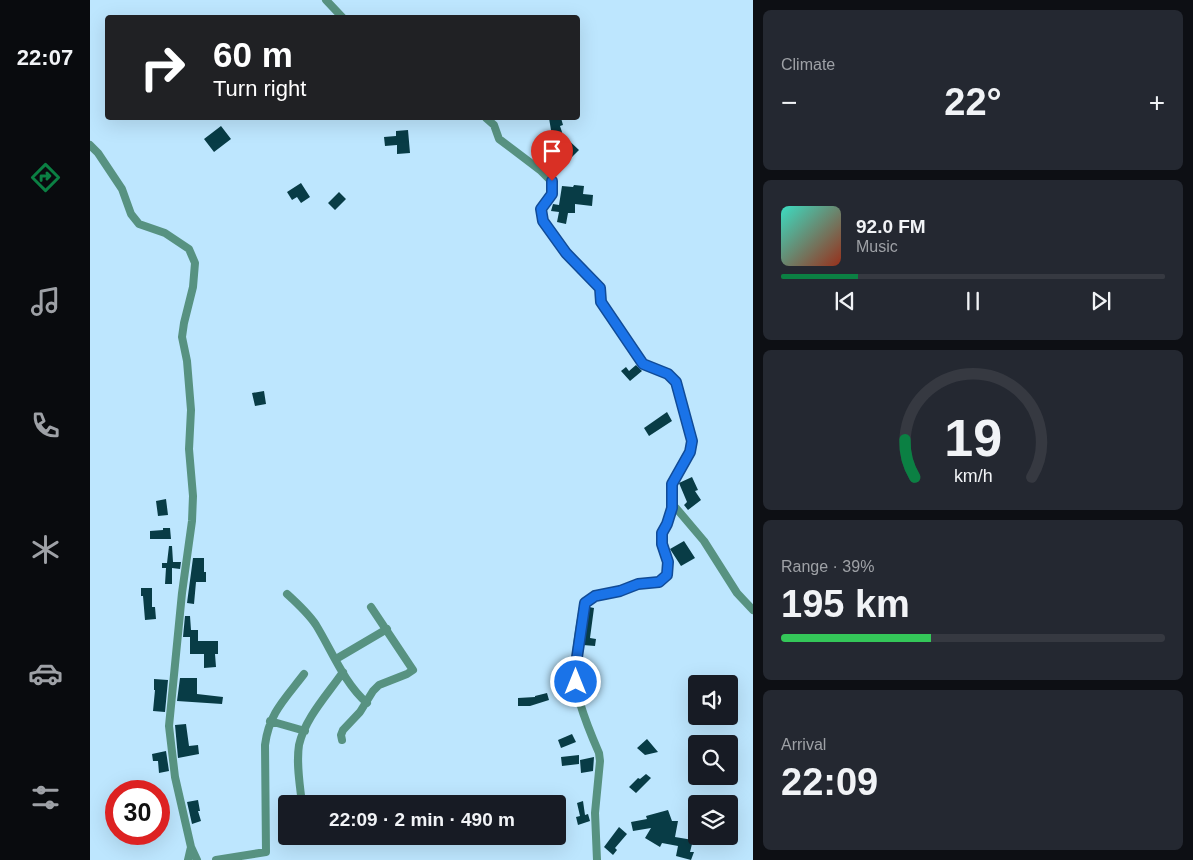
<!DOCTYPE html>
<meta charset="utf-8">
<style>
:root{--surface:#171b24;--page:#242831;--text:#f1f3f6;--muted:#9ea1a6;--line:#363941;--accent:#0b8043}
body{margin:0;font-family:Helvetica,sans-serif;background:var(--page);color:var(--text);height:100vh;display:flex;flex-direction:column;font-size:19px;white-space:nowrap}
*{box-sizing:border-box;margin:0}
p{font-size:16px;color:var(--muted)}
.icon{flex:none;width:28px;height:28px;fill:none;stroke:currentColor;stroke-width:2;stroke-linecap:round;stroke-linejoin:round}
.map{position:relative;flex:1;overflow:hidden}
.panel{display:flex;flex-direction:column;gap:10px;padding:10px;background:#0d0f14;width:440px}
.panel>*{flex:none}
.guide{position:absolute;left:15px;top:15px;width:475px;height:105px;border-radius:5px;box-shadow:0 5px 20px #0002;background:#202124;color:#fff;overflow:hidden}
.tools{position:absolute;left:598px;top:675px;display:grid;gap:10px}
.tools a{display:grid;place-items:center;width:50px;height:50px;border-radius:5px;background:var(--surface);box-shadow:0 5px 20px #0002;font-size:25px}
.speed{position:absolute;left:15px;top:780px;display:flex;gap:10px;font-size:25px;font-weight:700;text-align:center}
.speed>*{display:grid;place-content:center;width:65px;height:65px;border-radius:50%;background:var(--surface);box-shadow:0 5px 20px #0002;line-height:1}
.speed .limit{border:8px solid #d22;background:#fff;color:#111}
.pin{position:absolute;display:grid;place-items:center;width:42px;height:42px;color:#fff;margin:-51px -21px;border-radius:50% 50% 50% 0;rotate:-45deg;box-shadow:0 0 5px #0007}
.pin .icon{rotate:45deg}
.me{position:absolute;width:55px;margin:-28px;rotate:0deg;stroke-linejoin:round;filter:drop-shadow(0 0 4px #0008)}
.turn{display:flex;align-items:center;gap:18px;height:105px;padding:0 25px;font-size:22px}
.turn .icon{width:65px;height:65px;stroke-width:2.5}
.turn b{display:block;font-size:35px;line-height:42px}
.big{font-size:38px;font-weight:800;line-height:1.1}
.panel .tile{flex:1;display:flex;flex-direction:column;justify-content:center;gap:8px;min-width:0;padding:0 18px;border-radius:8px;background:var(--page)}
.panel .dial{align-items:center;gap:0}
.dial svg{height:130px;overflow:visible;fill:none;stroke:var(--line);stroke-width:7;stroke-linecap:round;text-anchor:middle}
.dial text{fill:var(--text);stroke:none}
.song{display:flex;align-items:center;gap:15px}
.cover{width:60px;height:60px;border-radius:8px;background:linear-gradient(135deg,hsl(170 70% 55%),hsl(10 70% 35%))}
.played{height:5px;border-radius:2px;background:linear-gradient(90deg,var(--accent) 20%,var(--line) 20%)}
.keys{display:flex;justify-content:space-around;direction:ltr}
.heat{display:flex;justify-content:space-between;align-items:center;font-size:28px;direction:ltr}
.charge{height:8px;border-radius:4px;background:linear-gradient(90deg,#34c759 39%,var(--line) 0)}
.trip{position:absolute;left:188px;top:795px;width:288px;height:50px;border-radius:5px;background:var(--surface);box-shadow:0 5px 20px #0002;font-weight:800;line-height:50px;text-align:center}
main{display:flex;flex:1;min-height:0}
.menu{display:flex;flex-direction:column;width:90px;justify-content:space-around;align-items:center;background:#090b0e;color:var(--muted)}
.menu .icon{width:35px;height:35px}
.menu .selected{color:var(--accent)}
.menu b{font-size:22px;color:var(--text)}
.map>svg:first-child{display:block}
.building{fill:#083c46}
.lines{fill:none;stroke-linecap:round;stroke-linejoin:round}
.street{stroke:#579281;stroke-width:8}
.route-casing{stroke:#114b97;stroke-width:12}
.route{stroke:#1a73e8;stroke-width:9}
</style>
<main>
<nav class="menu">
<b>22:07</b>
<svg class="icon selected" aria-label="directions" viewBox="0 0 24 24"><path d="M12 3l9 9-9 9-9-9zM9 14v-3h6M13 9l2 2-2 2"/></svg>
<svg class="icon" aria-label="music" viewBox="0 0 24 24"><path d="M9 18V5l10-2v13"/><circle cx="6" cy="18" r="3"/><circle cx="16" cy="16" r="3"/></svg>
<svg class="icon" aria-label="phone" viewBox="0 0 24 24"><path d="M5 4h4l2 5-3 2q2 4 5 5l2-3 5 2v4C11 20 4 13 5 4z"/></svg>
<svg class="icon" aria-label="climate" viewBox="0 0 24 24"><path d="M12 3v18M4 7l16 10M4 17L20 7"/></svg>
<svg class="icon" aria-label="car" viewBox="0 0 24 24"><path d="M5 17H2v-5l4-1 3-4h7l3 4 3 1v5h-3M9 17h6M6 11h13"/><circle cx="7" cy="17" r="2"/><circle cx="17" cy="17" r="2"/></svg>
<svg class="icon" aria-label="filters" viewBox="0 0 24 24"><path d="M4 7h16M4 17h16"/><circle cx="9" cy="7" r="2"/><circle cx="15" cy="17" r="2"/></svg>
</nav>
<div class="map">
<svg width="663" height="860" viewBox="0 0 663 860">
<rect width="100%" height="100%" fill="#bde6fe"/>
<!-- building -->
<path class="building" d="M459,118H471L473,125L470,126L473,135L489,150L472,167L462,157L468,150L461,130Z
M131,126L141,139L124,152L114,139Z
M318,130L320,153L307,154V145L295,146L294,137L306,136V131Z
M211,183L220,197L211,203L207,197L202,200L197,192Z
M484,185L494,186L493,194L503,195L502,206L485,204V213H478L476,224L467,222L469,212L461,211L463,204L469,205L472,186L483,187Z
M249,192L256,199L245,210L238,203Z
M546,365L552,371L540,381L531,371L536,367L539,371Z
M174,391L176,404L165,406L162,393Z
M577,412L582,421L559,436L554,428Z
M602,477L608,490L605,491L611,500L598,510L594,505L597,502L589,483Z
M76,499L78,515L68,516L66,501Z
M73,528H80L81,539H60V531L73,530Z
M594,541L605,558L591,566L580,549Z
M79,546H82L83,562H91L90,569L82,568V584H75L76,568H72V563H77Z
M103,558H114V572H116V582H106L104,604L97,603Z
M51,588H62V607H65L66,619L55,620L53,596H51Z
M499,607L504,608L500,638L506,639L505,646L493,645Z
M95,616H100L101,630H108V641H128V654H125L126,667L114,668V654H100V637H93Z
M90,678H107V694L133,697L132,704L87,701Z
M64,679L78,680L75,712L63,711L65,690H64Z
M457,693L459,700L440,706H428V698L445,697V696Z
M96,724L99,746L108,745L109,754L88,758L85,725Z
M482,734L486,742L471,748L468,740Z
M557,739L568,752L555,755L547,748Z
M76,751L79,771L69,773L68,761H63L62,754Z
M489,755V764L472,766L471,757Z
M504,757L503,771L491,773L490,760Z
M556,774L561,778L546,793L539,787L548,778L550,779Z
M108,800L110,811H108L111,821L102,824L97,802Z
M493,801L495,815L498,814L500,821L488,825L486,817L490,816L487,803Z
M578,810L582,821H588L585,837L603,840L600,852H604L601,860L586,856L588,846L572,843L570,847L555,838L561,828L543,831L541,822L557,819L556,816Z
M529,827L537,834L525,848L527,850L523,855L514,847Z"/>
<g class="lines">
<!-- street -->
<path class="street" d="M236,0L253,18
M396,118L404,125L409,139L450,170L461,181L462,194L451,209L453,221L476,253L510,288L511,302L553,364L578,374L586,382L603,441L600,452L582,484L581,508L577,524L572,533L571,544L578,562L577,575L569,582L548,584L530,591L505,596L495,603L493,607C488,638 480,673 490,703C495,720 502,737 509,753L510,761L505,813L507,860
M0,145L8,153L32,189L41,214L49,224L75,233L99,249L105,263L103,287L94,323L92,337L97,361L101,410L99,449L103,496L102,521L92,593L79,726L85,777L101,847L98,860
M581,508H586L614,541L647,593L663,610
M197,594C208,604 218,613 226,625C242,651 254,683 277,703
M246,659L297,629
M180,721L215,731
M252,740L251,735L253,730L270,712L283,691L289,685L317,674L323,670L281,607
M212,804C210,785 206,764 209,745C215,718 238,694 253,672
M101,847L107,860
M126,860L176,852L175,745C179,713 195,699 214,674"/>
</g>
<g class="lines">
<defs>
<path id="route" d="M462,181V194L451,209L453,221L476,253L510,288L511,302L553,364L578,374L586,382L602,441L600,452L582,484V508L577,524L572,533V544L578,562L577,575L569,582L548,584L530,591L505,596L495,603L486,664V682"/>
</defs>
<!-- route casing -->
<use href="#route" class="route-casing"/>
<!-- route -->
<use href="#route" class="route"/>
</g>
</svg>
<div class="tools">
<a><svg class="icon" aria-label="sound" viewBox="0 0 24 24"><path d="M4 9h4l5-4v14l-5-4H4zM17 9q2 3 0 6"/></svg></a>
<a><svg class="icon" aria-label="search" viewBox="0 0 24 24"><circle cx="10" cy="10" r="6"/><path d="M15 15l6 6"/></svg></a>
<a><svg class="icon" aria-label="layers" viewBox="0 0 24 24"><path d="M12 4l9 5-9 5-9-5zM3 14l9 5 9-5"/></svg></a>
</div>
<div class="speed"><div class="limit">30</div></div>
<div class="pin" style="left:462px;top:181px;background:#d93025"><svg class="icon" aria-label="arrive" viewBox="0 0 24 24"><path d="M6 21V4h12l-3 4 3 4H6"/></svg></div>
<svg class="me" style="left:486px;top:682px" viewBox="-20 -20 40 40"><circle r="17" fill="#1a73e8" stroke="#fff" stroke-width="3"/><path d="M0-11L8 9 0 5-8 9z" fill="#fff"/></svg>
<div class="trip">22:09 · 2 min · 490 m</div>
<div class="guide">
<div class="turn"><svg class="icon" aria-label="right" viewBox="0 0 24 24"><path d="M7 20v-9h11M14 6l5 5-5 5"/></svg><div><b>60 m</b>Turn right</div></div>
</div>
</div>
<section class="panel">
<div class="tile"><p>Climate</p>
<div class="heat"><a>−</a><b class="big">22°</b><a>+</a></div>
</div>
<div class="tile">
<div class="song"><i class="cover"></i><div><b>92.0 FM</b><p>Music</p></div></div>
<div class="played"></div>
<div class="keys"><svg class="icon" aria-label="previous" viewBox="0 0 24 24"><path d="M18 5L8 12l10 7zM5 5v14"/></svg><svg class="icon" aria-label="pause" viewBox="0 0 24 24"><path d="M8 5v14M16 5v14"/></svg><svg class="icon" aria-label="next" viewBox="0 0 24 24"><path d="M6 5l10 7-10 7zM19 5v14"/></svg></div>
</div>
<div class="tile dial"><svg viewBox="0 0 100 80">
<path d="M14 69A42 42 0 1 1 86 69"/>
<path d="M14 69A42 42 0 0 1 8 46" stroke="#0b8043"/>
<text x="50" y="56" font-size="32" font-weight="700">19</text>
<text x="50" y="72" font-size="11">km/h</text>
</svg></div>
<div class="tile"><p>Range · 39%</p><b class="big">195 km</b><div class="charge"></div></div>
<div class="tile"><p>Arrival</p><b class="big">22:09</b></div>
</section>
</main>
